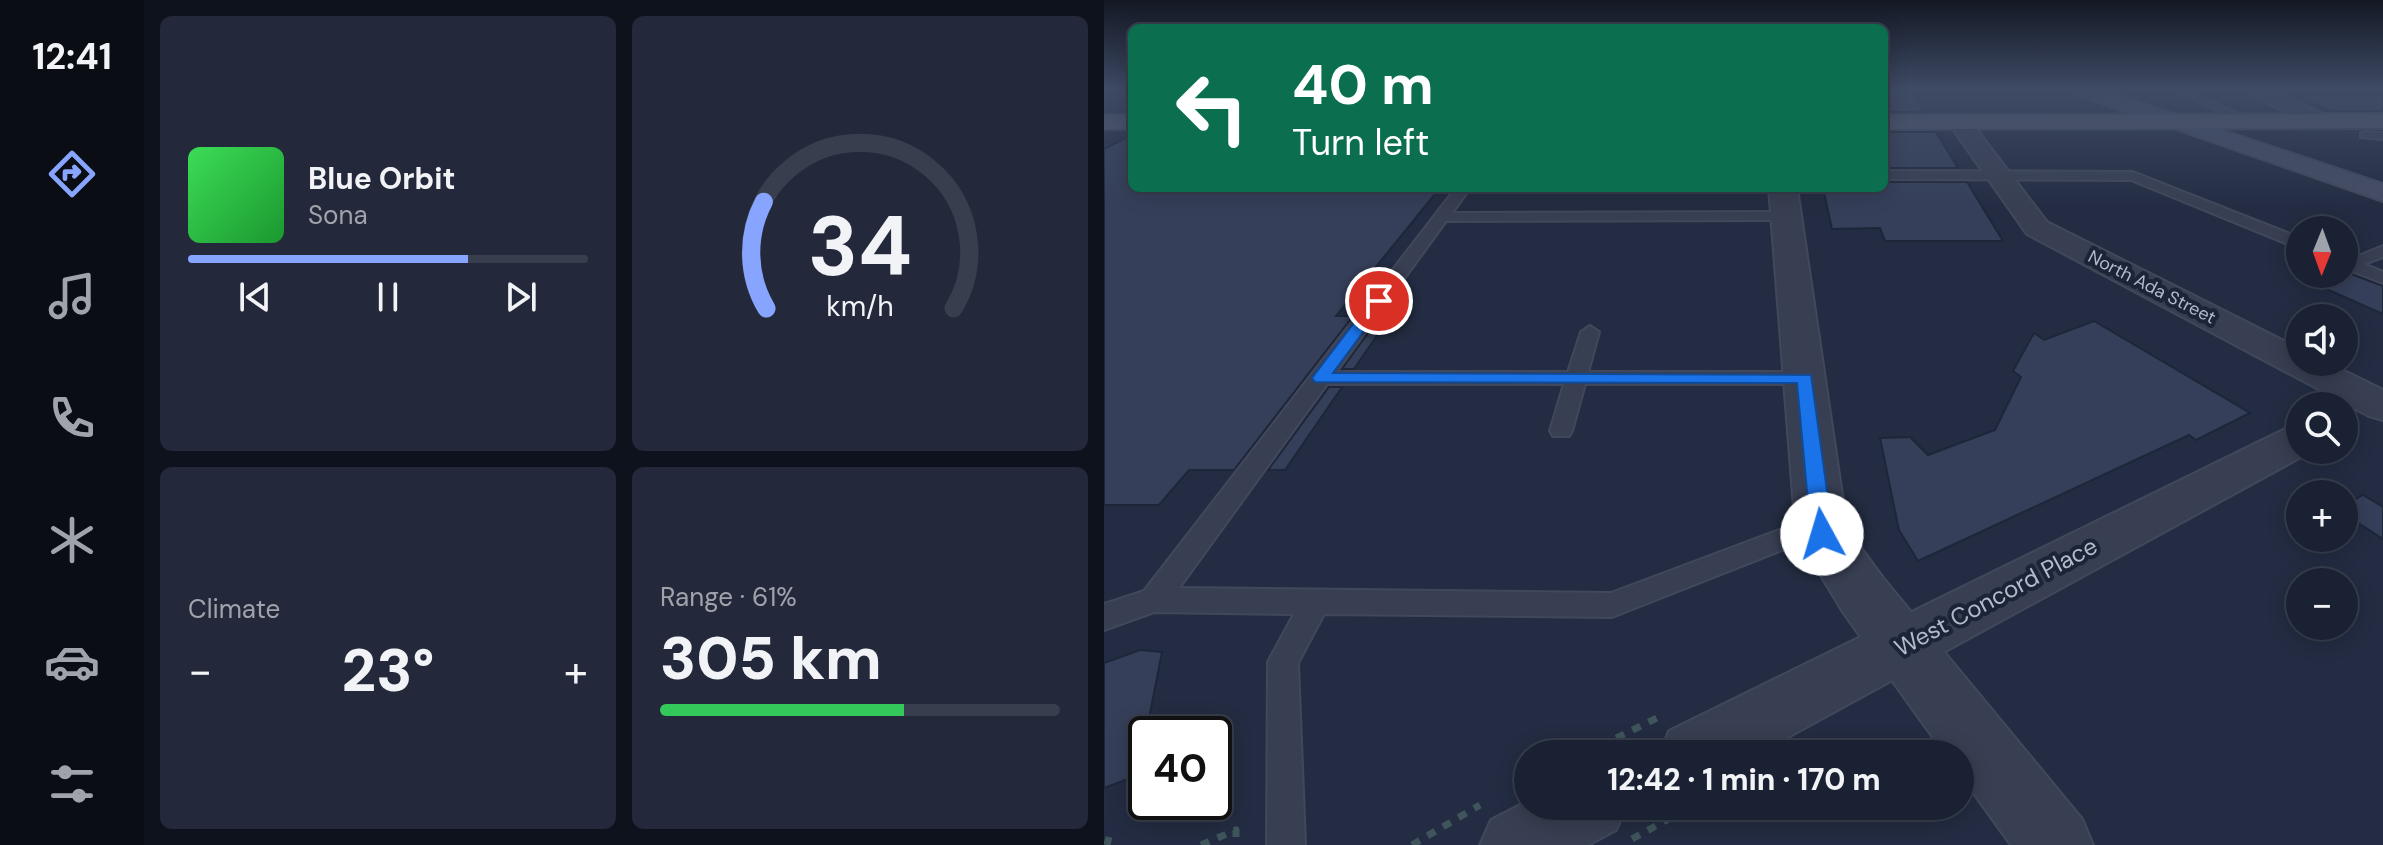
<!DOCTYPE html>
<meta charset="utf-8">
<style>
:root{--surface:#1a2132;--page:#23293a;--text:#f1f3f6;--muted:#9fa3ac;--line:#383e4d;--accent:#87a4ff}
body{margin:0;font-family:"DM Sans",sans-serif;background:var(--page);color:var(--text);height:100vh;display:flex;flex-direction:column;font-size:30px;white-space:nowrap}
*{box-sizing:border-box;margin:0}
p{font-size:26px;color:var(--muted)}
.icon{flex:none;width:44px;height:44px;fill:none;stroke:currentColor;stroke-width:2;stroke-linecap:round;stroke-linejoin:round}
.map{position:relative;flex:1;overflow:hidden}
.side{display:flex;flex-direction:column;gap:16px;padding:16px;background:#0e121c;width:960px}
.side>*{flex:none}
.top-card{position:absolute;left:24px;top:24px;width:760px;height:168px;border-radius:12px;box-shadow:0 4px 20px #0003,0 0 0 2px var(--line);background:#0b6e4f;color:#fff;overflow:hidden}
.needle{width:52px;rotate:181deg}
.tools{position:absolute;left:1182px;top:216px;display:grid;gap:16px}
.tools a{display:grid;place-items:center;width:72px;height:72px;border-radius:50%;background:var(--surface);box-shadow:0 4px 20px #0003,0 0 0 2px var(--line);font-size:40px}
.speed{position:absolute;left:24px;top:716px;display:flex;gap:16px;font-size:40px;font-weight:700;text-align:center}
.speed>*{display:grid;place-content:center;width:104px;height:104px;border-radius:50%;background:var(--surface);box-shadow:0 4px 20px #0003,0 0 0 2px var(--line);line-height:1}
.speed .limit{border:4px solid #111;border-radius:12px;background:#fff;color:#111}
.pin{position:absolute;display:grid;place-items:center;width:68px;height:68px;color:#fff;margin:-34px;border:4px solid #fff;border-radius:50%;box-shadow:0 2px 8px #0007}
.me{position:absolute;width:88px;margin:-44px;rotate:354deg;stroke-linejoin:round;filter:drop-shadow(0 0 6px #0008)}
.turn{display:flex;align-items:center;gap:28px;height:168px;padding:0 32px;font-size:36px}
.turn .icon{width:104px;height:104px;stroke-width:2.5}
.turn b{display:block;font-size:56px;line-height:68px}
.big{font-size:60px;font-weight:800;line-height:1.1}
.side .tile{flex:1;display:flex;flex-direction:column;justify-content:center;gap:12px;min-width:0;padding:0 28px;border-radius:12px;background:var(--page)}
.side .dial{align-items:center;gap:0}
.dial svg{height:208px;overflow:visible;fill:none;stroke:var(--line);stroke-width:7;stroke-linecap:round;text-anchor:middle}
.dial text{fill:var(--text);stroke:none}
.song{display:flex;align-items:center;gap:24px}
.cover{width:96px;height:96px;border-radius:12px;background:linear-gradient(135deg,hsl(130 70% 55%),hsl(130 70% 35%))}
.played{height:8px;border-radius:4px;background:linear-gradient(90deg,var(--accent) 70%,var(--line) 70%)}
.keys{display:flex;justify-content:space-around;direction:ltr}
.heat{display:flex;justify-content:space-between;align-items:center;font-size:44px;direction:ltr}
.charge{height:12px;border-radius:6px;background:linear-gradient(90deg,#34c759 61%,var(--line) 0)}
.side .tiles{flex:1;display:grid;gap:16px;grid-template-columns:repeat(2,1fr)}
.trip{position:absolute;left:410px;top:740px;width:460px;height:80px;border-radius:40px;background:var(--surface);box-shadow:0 4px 20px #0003,0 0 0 2px var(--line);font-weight:800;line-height:80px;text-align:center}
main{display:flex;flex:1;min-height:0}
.dock{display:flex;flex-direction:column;width:144px;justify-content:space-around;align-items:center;background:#0a0d14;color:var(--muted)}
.dock .icon{width:56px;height:56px}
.dock .current{color:var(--accent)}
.dock b{font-size:36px;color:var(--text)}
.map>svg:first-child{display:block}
.building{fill:#353f59;stroke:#1e2639;stroke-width:2}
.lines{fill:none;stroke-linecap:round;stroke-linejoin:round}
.service-casing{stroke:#41485b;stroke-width:4}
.minor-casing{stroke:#41485b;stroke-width:4}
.tertiary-casing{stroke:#41485b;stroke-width:4}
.secondary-casing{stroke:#41485b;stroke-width:4}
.primary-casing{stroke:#41485b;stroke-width:4}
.path{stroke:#3f555b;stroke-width:7;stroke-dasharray:9 9;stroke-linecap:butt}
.service{fill:#383f52;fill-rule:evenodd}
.minor{fill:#383f52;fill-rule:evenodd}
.tertiary{fill:#383f52;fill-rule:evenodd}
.secondary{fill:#454d65;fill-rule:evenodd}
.primary{fill:#565e72;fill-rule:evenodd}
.route{fill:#1a73e8;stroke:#114b97;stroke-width:2}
.labels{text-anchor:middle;stroke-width:8;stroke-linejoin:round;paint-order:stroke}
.far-street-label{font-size:18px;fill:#b4bacc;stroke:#1c2437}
.near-street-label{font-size:24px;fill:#b4bacc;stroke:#1c2437}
</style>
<main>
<nav class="dock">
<b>12:41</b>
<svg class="icon current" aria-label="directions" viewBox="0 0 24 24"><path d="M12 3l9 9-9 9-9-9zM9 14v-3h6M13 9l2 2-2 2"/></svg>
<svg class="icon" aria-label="music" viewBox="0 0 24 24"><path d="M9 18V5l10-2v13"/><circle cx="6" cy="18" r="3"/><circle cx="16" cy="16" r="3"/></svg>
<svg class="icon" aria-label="phone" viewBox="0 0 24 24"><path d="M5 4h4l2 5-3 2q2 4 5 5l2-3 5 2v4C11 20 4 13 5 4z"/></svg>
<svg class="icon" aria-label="climate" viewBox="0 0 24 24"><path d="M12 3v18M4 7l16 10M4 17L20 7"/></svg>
<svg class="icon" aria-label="car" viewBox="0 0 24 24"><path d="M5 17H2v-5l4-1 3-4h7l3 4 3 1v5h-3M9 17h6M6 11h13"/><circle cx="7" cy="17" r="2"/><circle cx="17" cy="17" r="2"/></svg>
<svg class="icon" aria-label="filters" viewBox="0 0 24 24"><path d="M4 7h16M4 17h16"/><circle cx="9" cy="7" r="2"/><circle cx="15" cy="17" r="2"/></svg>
</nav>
<section class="side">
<div class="tiles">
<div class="tile">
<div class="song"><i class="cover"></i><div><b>Blue Orbit</b><p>Sona</p></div></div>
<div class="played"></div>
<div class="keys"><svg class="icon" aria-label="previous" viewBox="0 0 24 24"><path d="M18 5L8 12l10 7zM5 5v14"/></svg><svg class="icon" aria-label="pause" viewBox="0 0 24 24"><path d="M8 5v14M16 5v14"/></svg><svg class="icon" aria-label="next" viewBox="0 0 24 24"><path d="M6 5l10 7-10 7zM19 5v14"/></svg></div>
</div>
<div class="tile dial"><svg viewBox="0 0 100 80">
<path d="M14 69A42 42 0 1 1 86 69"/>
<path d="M14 69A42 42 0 0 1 13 28" stroke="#87a4ff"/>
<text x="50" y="56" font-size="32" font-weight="700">34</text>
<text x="50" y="72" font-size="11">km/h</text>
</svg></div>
<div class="tile"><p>Climate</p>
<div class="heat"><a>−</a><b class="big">23°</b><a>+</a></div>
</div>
<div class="tile"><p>Range · 61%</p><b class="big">305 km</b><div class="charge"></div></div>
</div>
</section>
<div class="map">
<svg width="1279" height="845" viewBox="0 0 1279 845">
<rect width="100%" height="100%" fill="#232c42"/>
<!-- building -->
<path class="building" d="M780,90H806L820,112H780Z
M1193,95H1279V111H1225Z
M780,132H832L854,168H780Z
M28,135V188H336L232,316H249L130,470H85L55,505H0V149Z
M780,182H863L899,241H781L776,228L728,229L719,188H780Z
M1242,272L1279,286V314L1211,284Z
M277,315H287L250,369H238Z
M990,321L1146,413L1092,440L1085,435L814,561L795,530L776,438L806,437L824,455L891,430L917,377L909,371L930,333L940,340Z
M225,387H238L181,470H164Z
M1259,495L1279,507V539L1240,514V506Z
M36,650L58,652L34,775L0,788V663Z"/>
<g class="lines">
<defs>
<path id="service" d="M1068,90H1080L1153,122L1143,124Z
M1261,132L1279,133V139L1257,137V133Z
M780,171L1029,172L1196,238V249L1027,180L780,179Z
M352,188H366L348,213L682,212L689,216L682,220L342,221L232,372H464L477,332L486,326L495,332L484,372H701L711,378L701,384H481L468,431L465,436H449L446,431L460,384H223L75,588L507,593L675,530L718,524L727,527L731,534L727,541L678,550L508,617L220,614L194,663L201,845H163L164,662L190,614L50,612L0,630V604L40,591Z
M1279,246V257L1260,264L1279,272V283L1240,268V257L1250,260L1252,257Z"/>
<path id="minor" d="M1146,90H1169L1224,117L1227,122L1224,127H1208L1148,94Z
M855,116L863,117L943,222L1196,349V362H1222L1279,390V420L1265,416L923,234L844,122Z
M1196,424V450H1210L653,754H556L565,731L1181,429Z
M424,801V806H522L512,830L484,845H376L387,820Z"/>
<path id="tertiary" d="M665,188H693L743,529L779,578L978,819L989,845H907L856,774V754H841L739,612L692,534Z"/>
<path id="secondary" d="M969,90H997L1279,184V201L972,94Z"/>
<path id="primary" d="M1279,114V128L780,129V115Z
M0,115H28V129H0Z"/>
</defs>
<!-- service casing -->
<use href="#service" class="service-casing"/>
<!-- minor casing -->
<use href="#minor" class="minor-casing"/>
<!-- tertiary casing -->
<use href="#tertiary" class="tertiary-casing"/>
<!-- secondary casing -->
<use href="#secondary" class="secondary-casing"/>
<!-- primary casing -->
<use href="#primary" class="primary-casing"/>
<!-- path -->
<path class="path" d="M480,754L553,718
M528,839L588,806
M3,845L5,837
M97,845L132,830V845
M308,845L376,805"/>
<!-- service -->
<use href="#service" class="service"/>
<!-- minor -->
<use href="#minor" class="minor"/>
<!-- tertiary -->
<use href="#tertiary" class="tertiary"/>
<!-- secondary -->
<use href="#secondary" class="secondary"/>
<!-- primary -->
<use href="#primary" class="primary"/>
</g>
<!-- sky -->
<linearGradient id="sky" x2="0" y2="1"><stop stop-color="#131824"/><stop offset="0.43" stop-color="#3f4b65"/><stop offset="1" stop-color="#3f4b65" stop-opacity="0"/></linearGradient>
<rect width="1279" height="208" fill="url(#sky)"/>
<!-- route -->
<path class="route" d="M275,296L282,301L229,373L707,375L729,534L725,540L718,543L710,540L707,534L693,383L211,382L208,378L211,374L269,298Z"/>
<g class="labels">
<!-- far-street labels -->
<g class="far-street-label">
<text transform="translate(1048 287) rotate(27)" y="6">North Ada Street</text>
</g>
<!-- near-street labels -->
<g class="near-street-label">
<text transform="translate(892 597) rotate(-28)" y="8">West Concord Place</text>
</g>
</g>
</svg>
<div class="tools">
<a><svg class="needle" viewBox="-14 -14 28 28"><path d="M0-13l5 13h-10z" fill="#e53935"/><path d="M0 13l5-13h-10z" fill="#9fa3ac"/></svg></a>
<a><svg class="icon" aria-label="sound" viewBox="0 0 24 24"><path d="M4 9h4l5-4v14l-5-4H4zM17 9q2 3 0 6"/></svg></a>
<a><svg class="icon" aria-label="search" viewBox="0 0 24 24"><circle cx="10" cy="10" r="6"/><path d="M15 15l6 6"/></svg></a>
<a>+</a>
<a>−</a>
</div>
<div class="speed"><div class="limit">40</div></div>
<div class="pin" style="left:275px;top:301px;background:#d93025"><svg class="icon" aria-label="arrive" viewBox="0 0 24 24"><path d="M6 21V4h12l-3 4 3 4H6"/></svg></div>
<svg class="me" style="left:718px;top:534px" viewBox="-20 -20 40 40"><circle r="19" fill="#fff"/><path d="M0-13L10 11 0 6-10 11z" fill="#1a73e8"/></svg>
<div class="trip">12:42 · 1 min · 170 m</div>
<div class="top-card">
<div class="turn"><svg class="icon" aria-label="left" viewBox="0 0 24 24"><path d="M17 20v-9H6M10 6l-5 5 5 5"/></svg><div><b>40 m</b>Turn left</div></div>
</div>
</div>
</main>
